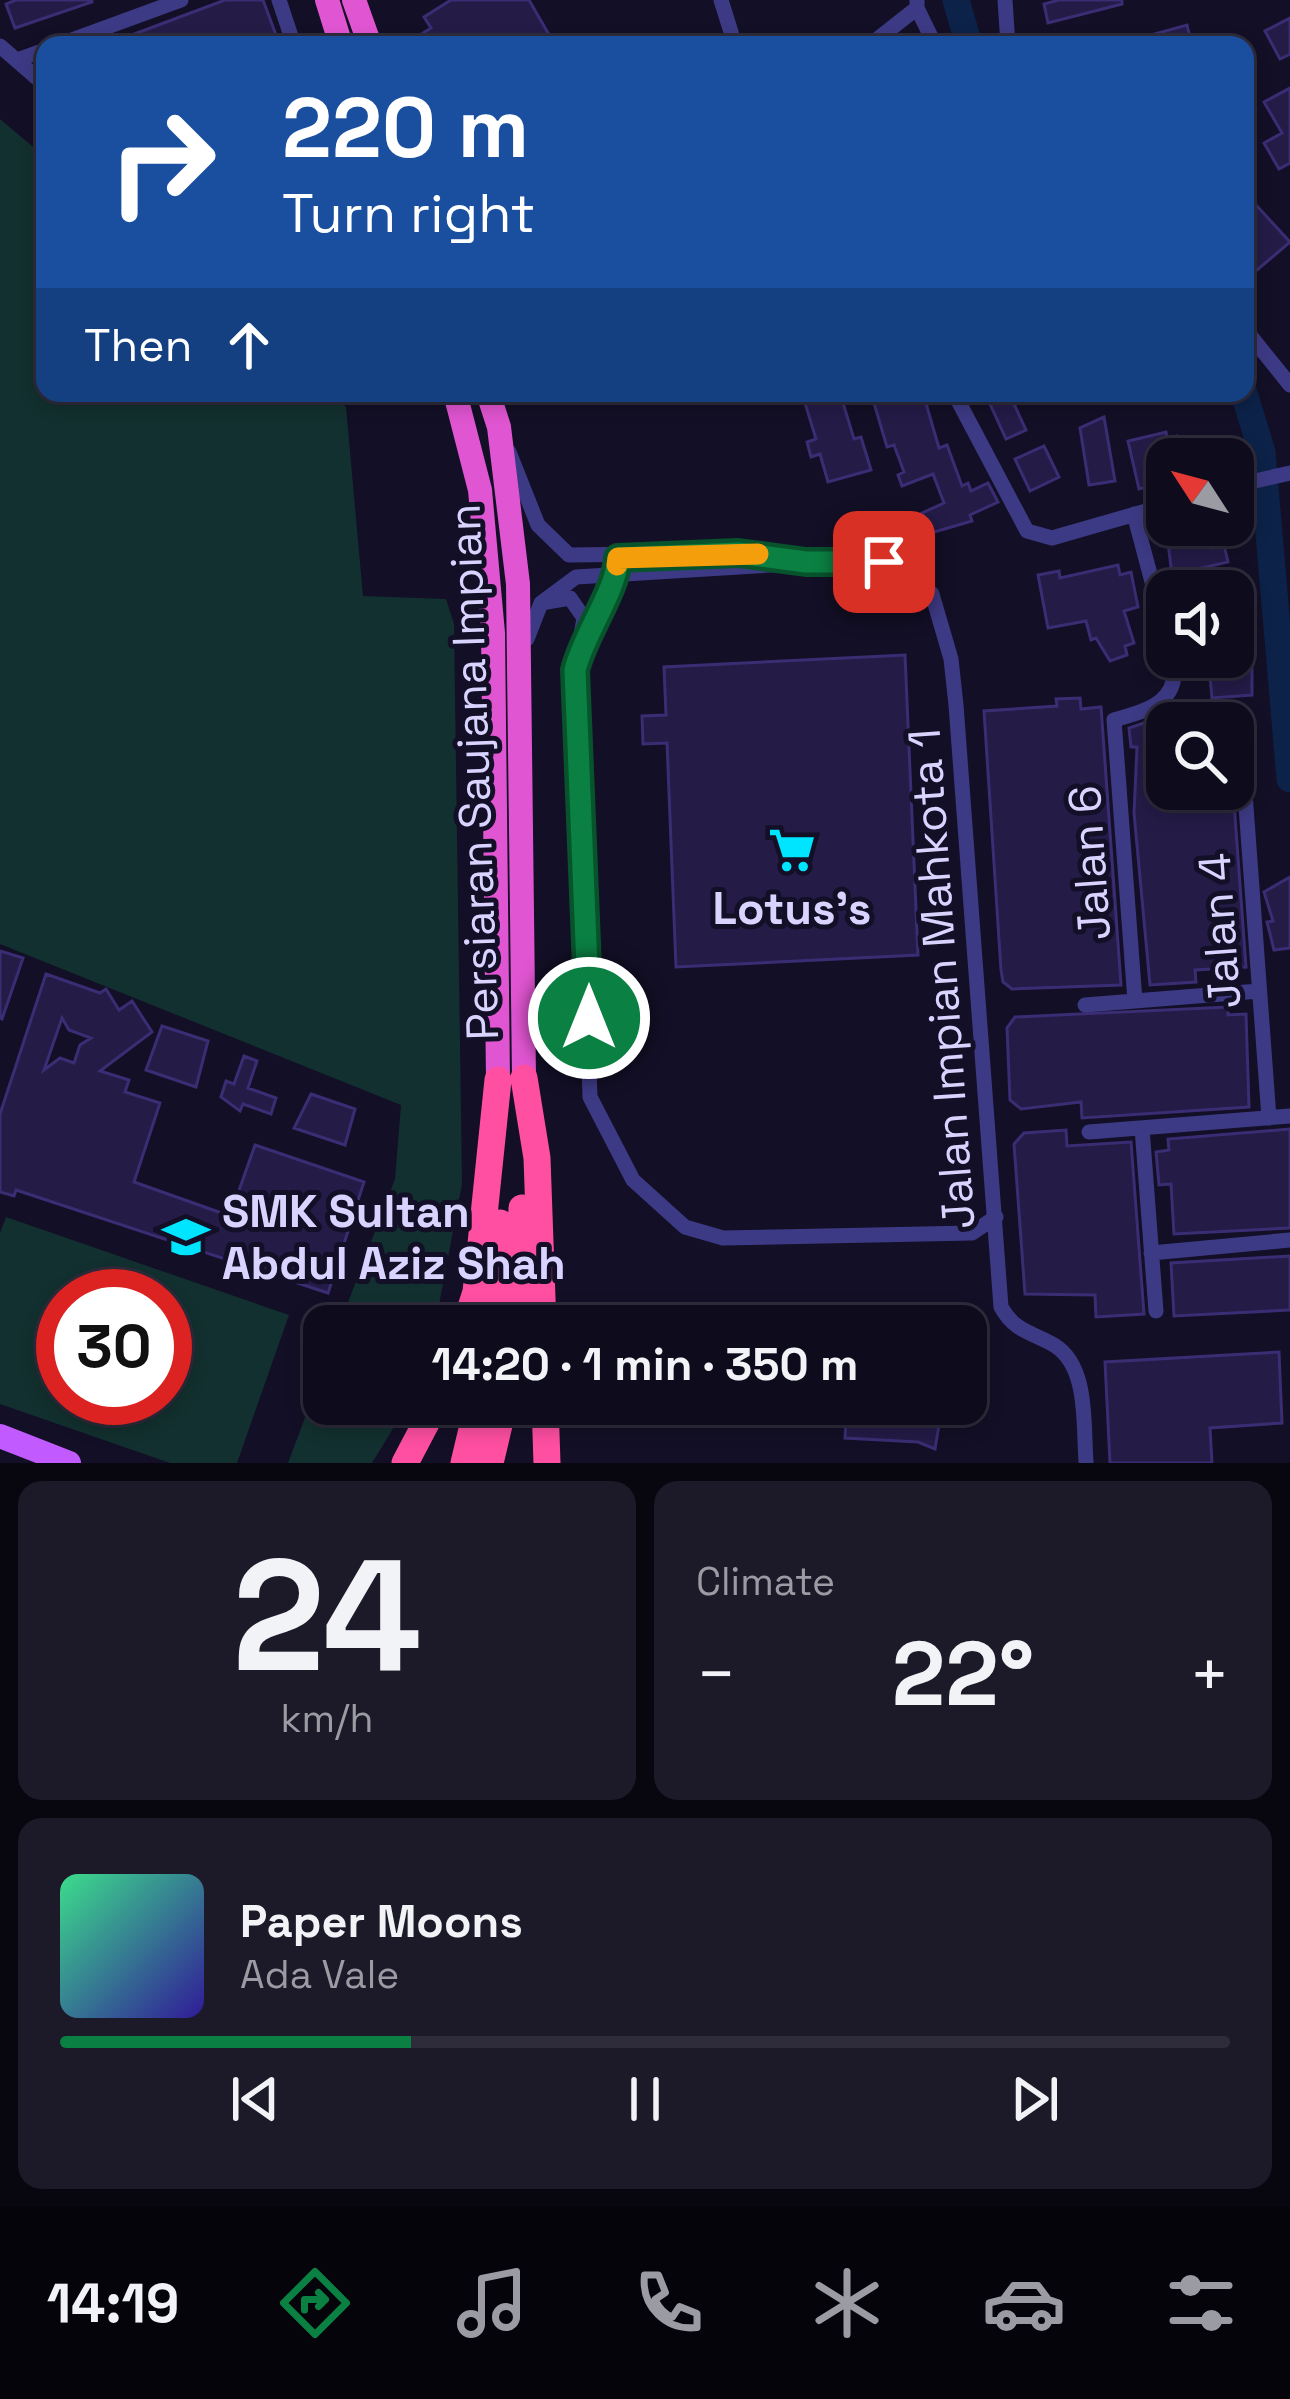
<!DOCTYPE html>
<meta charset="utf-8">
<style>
:root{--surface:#0e0b1c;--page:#1c1929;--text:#f1f3f6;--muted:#9b9ba3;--line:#2e2b3b;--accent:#0b8043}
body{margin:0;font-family:"Space Grotesk",sans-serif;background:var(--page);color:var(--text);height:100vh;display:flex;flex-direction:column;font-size:45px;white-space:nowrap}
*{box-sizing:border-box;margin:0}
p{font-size:39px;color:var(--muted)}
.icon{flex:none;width:66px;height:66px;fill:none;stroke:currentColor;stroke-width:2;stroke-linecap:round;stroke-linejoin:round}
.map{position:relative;height:1463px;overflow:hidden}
.details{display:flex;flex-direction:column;gap:18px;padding:18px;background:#08060f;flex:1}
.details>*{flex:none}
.guide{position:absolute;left:36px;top:36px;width:1218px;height:366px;border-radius:24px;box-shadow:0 6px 18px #0003,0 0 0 3px var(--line);background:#1a4fa0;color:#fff;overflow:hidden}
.needle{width:78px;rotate:306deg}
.fabs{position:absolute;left:1146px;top:438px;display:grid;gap:24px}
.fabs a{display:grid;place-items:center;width:108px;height:108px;border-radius:24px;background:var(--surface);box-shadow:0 6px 18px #0003,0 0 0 3px var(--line);font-size:60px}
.speed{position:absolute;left:36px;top:1269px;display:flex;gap:24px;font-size:60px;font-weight:700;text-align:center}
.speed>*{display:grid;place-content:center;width:156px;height:156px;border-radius:50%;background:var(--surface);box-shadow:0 6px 18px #0003,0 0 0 3px var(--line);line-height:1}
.speed .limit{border:18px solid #d22;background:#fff;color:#111}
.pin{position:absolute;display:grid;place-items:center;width:102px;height:102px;color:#fff;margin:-51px;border-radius:24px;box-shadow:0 6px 18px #0006}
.me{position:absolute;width:132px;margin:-66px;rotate:0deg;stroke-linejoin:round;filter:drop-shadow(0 0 9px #0008)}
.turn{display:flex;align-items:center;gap:42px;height:252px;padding:0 48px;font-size:54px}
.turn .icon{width:156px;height:156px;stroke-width:2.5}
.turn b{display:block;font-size:84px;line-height:102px}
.then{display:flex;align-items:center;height:114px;padding:0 48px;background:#0003;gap:24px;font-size:45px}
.big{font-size:90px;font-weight:600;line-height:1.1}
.details .widget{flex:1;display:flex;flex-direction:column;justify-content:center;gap:18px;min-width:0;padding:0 42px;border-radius:24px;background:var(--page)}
.details .dial{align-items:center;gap:0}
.dial b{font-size:156px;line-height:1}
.song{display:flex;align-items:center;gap:36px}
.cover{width:144px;height:144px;border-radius:18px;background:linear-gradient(135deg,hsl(150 70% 55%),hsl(250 70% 35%))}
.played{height:12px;border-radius:6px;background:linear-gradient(90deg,var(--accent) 30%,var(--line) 30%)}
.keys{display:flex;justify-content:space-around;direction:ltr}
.heat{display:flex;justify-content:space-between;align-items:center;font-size:66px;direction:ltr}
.details .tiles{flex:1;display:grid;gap:18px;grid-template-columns:1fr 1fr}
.widget:last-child{grid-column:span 2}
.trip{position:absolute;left:303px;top:1305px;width:684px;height:120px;border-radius:24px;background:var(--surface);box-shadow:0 6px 18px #0003,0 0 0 3px var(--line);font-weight:600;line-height:120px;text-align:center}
.tab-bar{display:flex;height:192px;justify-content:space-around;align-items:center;background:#06040b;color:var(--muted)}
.tab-bar .icon{width:84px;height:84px}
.tab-bar .current{color:var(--accent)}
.tab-bar b{font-size:54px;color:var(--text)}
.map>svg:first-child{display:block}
.green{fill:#12302f;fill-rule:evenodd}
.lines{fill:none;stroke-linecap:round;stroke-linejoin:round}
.river{stroke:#0c2248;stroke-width:27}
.building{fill:#241b47;stroke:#3b2d73;stroke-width:3;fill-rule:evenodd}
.minor{stroke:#3d3a85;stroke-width:15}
.primary{stroke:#c25bff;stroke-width:24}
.trunk{stroke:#e055d1;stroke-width:24}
.motorway{stroke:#ff4fa3;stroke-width:27}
.route-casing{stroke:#07532c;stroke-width:30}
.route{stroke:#0b8043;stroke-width:21}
.slow{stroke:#f59e0b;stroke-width:21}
.labels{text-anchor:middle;stroke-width:10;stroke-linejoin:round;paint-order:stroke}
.street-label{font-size:45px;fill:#d9d4ff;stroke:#130f26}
.poi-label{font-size:45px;font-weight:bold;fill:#d9d4ff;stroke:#130f26}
</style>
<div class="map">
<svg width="1290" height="1463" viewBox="0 0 1290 1463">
<rect width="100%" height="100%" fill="#130f26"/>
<!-- green -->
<path class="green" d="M0,119L45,157V393H329L346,407L363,596L446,599L454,624L462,1184L435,1326H339L395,1179L401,1105L0,944Z
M6,1217L289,1315L237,1463H170L0,1404V1233ZM63,1296H165V1398H63Z
M324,1367V1404H408L372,1463H288Z"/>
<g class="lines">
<!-- river -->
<path class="river" d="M956,0L969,45
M1244,393L1262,452L1290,779"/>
</g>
<!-- building -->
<path class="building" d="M16,0H92V2L15,28L6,4Z
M225,0H263L279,43L105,45Z
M451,0H529L555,45H426L420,35L431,28L424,17Z
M1059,0H1122V4L1048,23L1044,4Z
M1290,18V54L1280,59L1265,31Z
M1187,25L1192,45H1130L1129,41Z
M1290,88V163L1279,169L1264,143L1282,133L1264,102Z
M1245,193L1290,242L1250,276L1245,270Z
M802,393H840L854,439L861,437L871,470L828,482L820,454L811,457L807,442L816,439Z
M871,393H923L939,448L947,445L962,486L968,483L971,491L988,483L998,502L970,515L972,521L931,533L922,513L944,503L933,474L902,486L898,475L904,472L894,445L887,447Z
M985,393H1009L1026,430L1006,439Z
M1104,417L1115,481L1089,485L1080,428Z
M1166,432L1167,438L1177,436L1183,459H1167V482L1139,489L1128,441Z
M1044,446L1059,477L1030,491L1015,459Z
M1208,525L1213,548L1224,545L1228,562L1172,575L1168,543L1178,541L1175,528Z
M1118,565L1120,575L1131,572L1138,607L1124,611L1134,643L1125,646L1127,655L1110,661L1096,638L1091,640L1086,621L1048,628L1038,575L1059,571L1060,578Z
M905,655L918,955L676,967L667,743L643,744L642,716L666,715L664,667Z
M1208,657L1252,658V695L1212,698Z
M1080,698L1081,709L1101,707L1121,985L1012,989L1003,982L1001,970L984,711L1057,706L1056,699Z
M1167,715V789H1233L1246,967L1195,970L1196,982L1150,985L1134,813L1137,747H1131L1129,728Z
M1290,877V948L1274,950L1267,922L1273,921L1264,892Z
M0,951L23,958L2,1019L0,1018Z
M46,974L100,993L106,989L119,1010L132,1001L152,1032L100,1071L129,1080L125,1092L160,1103L134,1182L230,1216L255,1145L364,1182L328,1293L16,1190L14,1196L0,1192V1114ZM62,1018L69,1030L91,1038L80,1045L74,1063L60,1058L44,1070Z
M1228,1007V1015L1246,1014L1249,1107L1082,1118L1081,1102L1021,1109L1010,1100L1007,1028L1015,1017Z
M162,1026L208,1041L196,1087L146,1070Z
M244,1056L257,1061L248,1088L276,1098L271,1114L243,1104L240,1111L221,1097L226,1081L234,1084Z
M311,1094L355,1109L345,1145L294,1128Z
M1290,1129V1228L1174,1234L1171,1184L1159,1185L1156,1152L1169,1150L1168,1139Z
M1066,1130L1067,1146L1131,1142L1144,1314L1096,1317L1095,1295L1025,1294L1014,1144L1024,1133Z
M1290,1256V1310L1174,1316L1171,1263Z
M1279,1352L1282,1423L1210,1428L1212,1463H1110L1105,1362Z
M865,1404H916L915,1415L940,1419L935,1449L918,1442L845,1438L846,1418L864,1419Z"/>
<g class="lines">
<!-- minor -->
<path class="minor" d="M279,0L294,45
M721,0L735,45
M1005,0L1008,45
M917,8L935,45
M58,45L181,0
M870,45L917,8V0
M0,46L45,85
M17,60L45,50
M1245,329L1290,385
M954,393L1027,531L1052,538L1167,505
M509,452L538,525L569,555L738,553L903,566L932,594L951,659L956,705L1001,1307C1015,1332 1032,1332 1054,1345C1089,1366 1083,1425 1086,1461
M1233,486L1290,473
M1134,514L1167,638
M541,603L570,598L584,618L575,670L590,1097L633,1180L685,1227L723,1238L972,1233L996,1217
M586,631L617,567
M527,639L541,603L576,577L803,563
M1241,739L1269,1118
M1135,1001L1114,720C1149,710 1183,701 1172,657
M1085,1005L1259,991
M1142,1128L1156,1311
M1089,1132L1290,1116
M1151,1253L1290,1240"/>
<!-- primary -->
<path class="primary" d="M0,1436L69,1463"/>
<!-- trunk -->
<path class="trunk" d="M327,0L341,45
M354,0L370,45
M455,393L480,490L493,633L498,1080
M488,393L499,427L518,584L524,1078"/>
<!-- motorway -->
<path class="motorway" d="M524,1078L537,1158L543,1326
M465,1326L476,1292L498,1080
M493,1326L500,1223
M517,1326L522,1208
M545,1404L547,1463
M405,1463L436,1404
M464,1463L478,1404
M490,1463L504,1404"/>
</g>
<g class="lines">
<defs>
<path id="route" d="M589,1018L575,670C584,633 616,592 618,558L738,553L806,562H884"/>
</defs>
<!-- route casing -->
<use href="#route" class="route-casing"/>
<!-- route -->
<use href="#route" class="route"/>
<!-- slow -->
<path class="slow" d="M617,565L618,558L758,554"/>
</g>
<!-- icons -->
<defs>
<symbol id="supermarket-bare" viewBox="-9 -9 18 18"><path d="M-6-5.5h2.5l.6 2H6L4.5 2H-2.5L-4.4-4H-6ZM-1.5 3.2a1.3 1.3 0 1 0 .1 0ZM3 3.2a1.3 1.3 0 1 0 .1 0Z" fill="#00e5ff" stroke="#130f26" stroke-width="2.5" paint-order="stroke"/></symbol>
<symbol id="school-bare" viewBox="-9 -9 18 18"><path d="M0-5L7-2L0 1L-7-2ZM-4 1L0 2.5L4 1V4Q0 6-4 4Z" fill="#00e5ff" stroke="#130f26" stroke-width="2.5" paint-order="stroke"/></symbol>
</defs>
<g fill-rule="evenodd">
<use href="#supermarket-bare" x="759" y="817" width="66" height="66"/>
<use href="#school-bare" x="153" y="1204" width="66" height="66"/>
</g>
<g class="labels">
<!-- street labels -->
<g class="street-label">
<text transform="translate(473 772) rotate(-92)" y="16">Persiaran Saujana Impian</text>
<text transform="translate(1089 863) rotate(-94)" y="16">Jalan 6</text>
<text transform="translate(1219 931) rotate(-94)" y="16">Jalan 4</text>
<text transform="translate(941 979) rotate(-94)" y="16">Jalan Impian Mahkota 1</text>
</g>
<!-- poi labels -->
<g class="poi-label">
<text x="792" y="924">Lotus's</text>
<text x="222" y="1227" text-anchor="start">SMK Sultan<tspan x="222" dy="52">Abdul Aziz Shah</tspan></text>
</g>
</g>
</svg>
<div class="fabs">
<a><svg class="needle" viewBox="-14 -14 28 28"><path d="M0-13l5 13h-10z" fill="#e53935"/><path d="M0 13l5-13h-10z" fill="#9b9ba3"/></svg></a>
<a><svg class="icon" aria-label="sound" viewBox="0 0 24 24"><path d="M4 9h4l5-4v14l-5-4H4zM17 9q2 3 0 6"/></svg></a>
<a><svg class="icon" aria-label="search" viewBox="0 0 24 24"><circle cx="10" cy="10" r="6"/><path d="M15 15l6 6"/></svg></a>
</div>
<div class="speed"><div class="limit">30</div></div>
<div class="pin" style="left:884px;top:562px;background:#d93025"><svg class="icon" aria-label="arrive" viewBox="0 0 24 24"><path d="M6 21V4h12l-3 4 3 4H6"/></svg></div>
<svg class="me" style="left:589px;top:1018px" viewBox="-20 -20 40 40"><circle r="17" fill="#0b8043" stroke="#fff" stroke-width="3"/><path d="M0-11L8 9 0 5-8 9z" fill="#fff"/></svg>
<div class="trip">14:20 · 1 min · 350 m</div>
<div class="guide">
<div class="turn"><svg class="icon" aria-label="right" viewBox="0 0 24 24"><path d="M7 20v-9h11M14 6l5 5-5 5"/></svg><div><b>220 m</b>Turn right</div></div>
<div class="then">Then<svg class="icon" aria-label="ahead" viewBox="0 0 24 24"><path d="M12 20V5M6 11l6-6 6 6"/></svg></div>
</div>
</div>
<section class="details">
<div class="tiles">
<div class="widget dial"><b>24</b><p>km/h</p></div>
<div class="widget"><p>Climate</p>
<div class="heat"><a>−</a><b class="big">22°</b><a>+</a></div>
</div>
<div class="widget">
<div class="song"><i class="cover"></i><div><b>Paper Moons</b><p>Ada Vale</p></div></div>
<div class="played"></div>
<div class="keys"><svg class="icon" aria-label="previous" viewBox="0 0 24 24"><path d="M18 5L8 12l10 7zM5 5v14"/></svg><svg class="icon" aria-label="pause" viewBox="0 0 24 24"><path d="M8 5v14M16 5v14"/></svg><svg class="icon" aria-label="next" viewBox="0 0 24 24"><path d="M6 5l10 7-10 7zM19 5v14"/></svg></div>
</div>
</div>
</section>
<nav class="tab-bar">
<b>14:19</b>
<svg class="icon current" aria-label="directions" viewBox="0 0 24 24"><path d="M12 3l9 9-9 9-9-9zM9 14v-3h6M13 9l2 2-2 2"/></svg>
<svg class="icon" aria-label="music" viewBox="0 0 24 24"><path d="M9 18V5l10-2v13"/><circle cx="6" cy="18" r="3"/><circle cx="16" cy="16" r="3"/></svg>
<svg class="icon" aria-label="phone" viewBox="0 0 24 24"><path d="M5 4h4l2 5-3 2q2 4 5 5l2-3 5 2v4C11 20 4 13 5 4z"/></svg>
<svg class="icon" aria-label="climate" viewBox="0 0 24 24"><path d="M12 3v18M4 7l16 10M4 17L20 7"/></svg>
<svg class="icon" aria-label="car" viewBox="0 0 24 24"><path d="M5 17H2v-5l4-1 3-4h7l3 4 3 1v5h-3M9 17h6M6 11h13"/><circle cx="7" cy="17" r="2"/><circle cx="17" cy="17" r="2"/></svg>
<svg class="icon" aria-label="filters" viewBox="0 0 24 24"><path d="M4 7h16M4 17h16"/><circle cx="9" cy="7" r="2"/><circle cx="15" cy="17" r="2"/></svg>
</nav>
